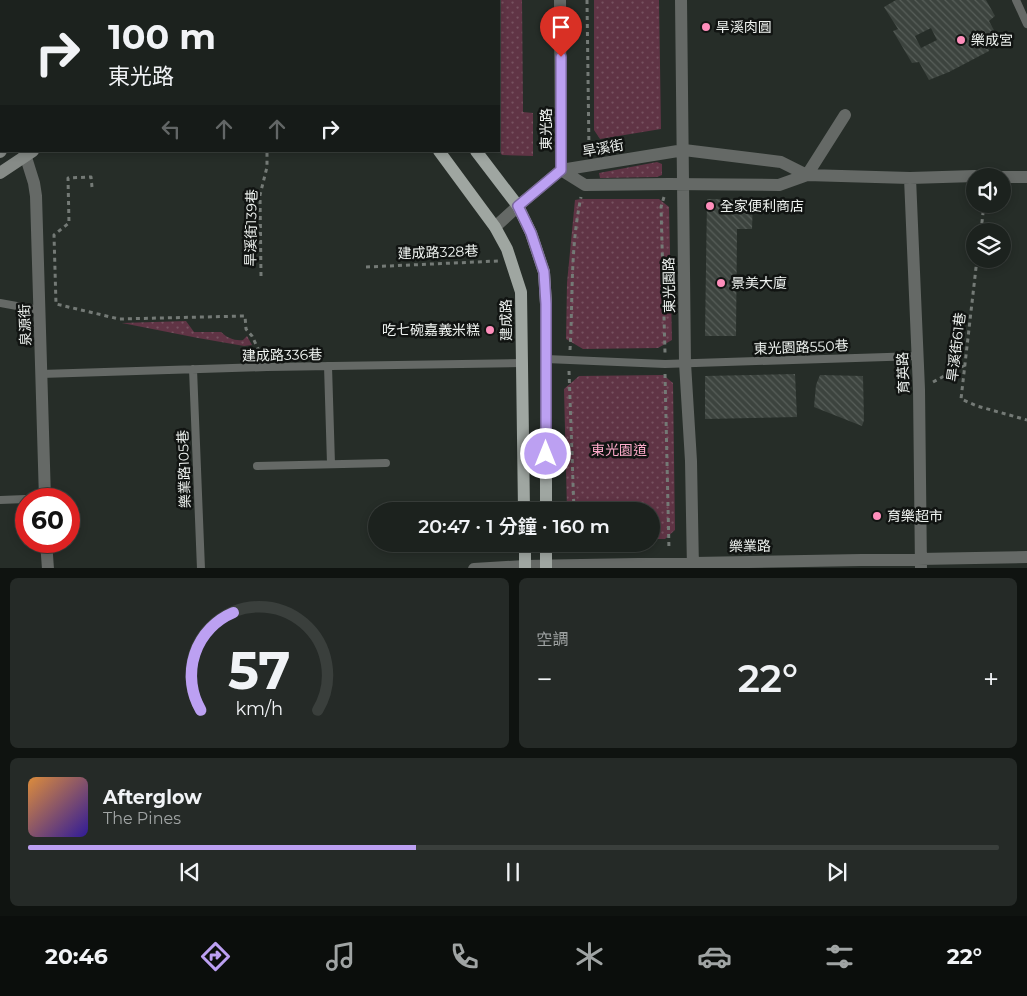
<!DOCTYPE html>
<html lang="zh-TW">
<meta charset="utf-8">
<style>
:root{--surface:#1c221e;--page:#252a27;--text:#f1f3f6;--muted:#a0a4a4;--line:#3a3f3c;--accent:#bca0f2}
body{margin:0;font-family:Montserrat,"Noto Sans TC",sans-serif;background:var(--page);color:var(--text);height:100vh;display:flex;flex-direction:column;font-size:19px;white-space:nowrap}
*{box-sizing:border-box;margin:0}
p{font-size:16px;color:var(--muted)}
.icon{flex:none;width:28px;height:28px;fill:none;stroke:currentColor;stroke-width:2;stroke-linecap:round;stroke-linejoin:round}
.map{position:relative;height:568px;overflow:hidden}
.drawer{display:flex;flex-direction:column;gap:10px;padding:10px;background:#0f1310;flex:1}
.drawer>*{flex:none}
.banner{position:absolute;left:0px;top:0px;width:500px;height:152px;box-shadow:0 2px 8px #0003,0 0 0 1px var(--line);background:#1c221e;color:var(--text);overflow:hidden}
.fabs{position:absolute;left:966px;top:168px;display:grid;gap:10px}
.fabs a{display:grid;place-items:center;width:45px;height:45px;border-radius:50%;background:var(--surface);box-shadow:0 2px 8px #0003,0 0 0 1px var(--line);font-size:25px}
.speed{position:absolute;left:15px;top:488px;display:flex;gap:10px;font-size:25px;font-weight:700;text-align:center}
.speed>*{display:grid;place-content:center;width:65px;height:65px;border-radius:50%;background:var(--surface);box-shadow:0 2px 8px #0003,0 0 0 1px var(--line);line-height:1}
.speed .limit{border:8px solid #d22;background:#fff;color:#111}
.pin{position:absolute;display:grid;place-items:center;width:42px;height:42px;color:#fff;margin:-51px -21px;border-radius:50% 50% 50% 0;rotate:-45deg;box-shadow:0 0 5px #0007}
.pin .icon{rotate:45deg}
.me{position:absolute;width:55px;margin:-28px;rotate:0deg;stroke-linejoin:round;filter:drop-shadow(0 0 4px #0008)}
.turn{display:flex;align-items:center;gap:18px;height:105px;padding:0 25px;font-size:22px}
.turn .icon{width:65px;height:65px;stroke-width:2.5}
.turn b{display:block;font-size:35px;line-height:42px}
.lanes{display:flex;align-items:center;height:48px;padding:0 25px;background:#0003;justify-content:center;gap:25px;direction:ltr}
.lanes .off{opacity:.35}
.big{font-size:38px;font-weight:600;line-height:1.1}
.drawer .tile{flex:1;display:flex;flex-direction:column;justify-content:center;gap:8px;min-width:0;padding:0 18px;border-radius:8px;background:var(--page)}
.drawer .dial{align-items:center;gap:0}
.dial svg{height:130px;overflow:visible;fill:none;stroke:var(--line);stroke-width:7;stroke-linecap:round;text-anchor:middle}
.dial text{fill:var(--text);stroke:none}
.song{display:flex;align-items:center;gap:15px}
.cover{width:60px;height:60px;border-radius:8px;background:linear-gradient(135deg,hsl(30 70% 55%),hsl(250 70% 35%))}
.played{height:5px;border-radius:2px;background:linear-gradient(90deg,var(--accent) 40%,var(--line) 40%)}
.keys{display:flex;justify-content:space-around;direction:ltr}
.heat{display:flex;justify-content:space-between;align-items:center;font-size:28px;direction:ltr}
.drawer .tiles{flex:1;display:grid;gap:10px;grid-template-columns:1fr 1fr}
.tile:last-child{grid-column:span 2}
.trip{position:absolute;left:368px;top:502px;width:292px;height:50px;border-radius:25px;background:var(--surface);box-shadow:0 2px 8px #0003,0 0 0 1px var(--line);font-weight:600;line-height:50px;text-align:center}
.dock{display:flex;height:80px;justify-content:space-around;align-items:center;background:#0b0e0c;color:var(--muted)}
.dock .icon{width:35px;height:35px}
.dock .selected{color:var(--accent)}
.dock b{font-size:22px;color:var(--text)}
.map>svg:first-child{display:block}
.green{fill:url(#green-dots)}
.building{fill:url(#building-back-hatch);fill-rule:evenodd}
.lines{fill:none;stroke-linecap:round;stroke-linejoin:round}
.path{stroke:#747a76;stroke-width:3;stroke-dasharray:4 4;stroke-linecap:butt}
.lane{stroke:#656966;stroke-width:8}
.street{stroke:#656966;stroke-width:12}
.secondary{stroke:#868b87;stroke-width:12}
.primary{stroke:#9fa6a1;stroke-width:12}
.rail{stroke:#ced3d0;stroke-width:4;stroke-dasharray:8 4;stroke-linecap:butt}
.route-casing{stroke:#7a689d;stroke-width:12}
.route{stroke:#bca0f2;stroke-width:9}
.poi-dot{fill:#fe8ebb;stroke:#111412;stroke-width:2}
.labels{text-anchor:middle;stroke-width:5;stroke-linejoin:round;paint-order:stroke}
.poi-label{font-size:14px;fill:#eff3f0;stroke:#111412;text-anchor:start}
.street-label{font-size:14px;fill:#eff3f0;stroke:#111412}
.park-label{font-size:14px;fill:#feabca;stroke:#111412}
</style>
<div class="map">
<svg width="1027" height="569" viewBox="0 0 1027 569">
<defs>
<pattern id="green-dots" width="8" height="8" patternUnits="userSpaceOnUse" patternTransform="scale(1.25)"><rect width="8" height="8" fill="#603445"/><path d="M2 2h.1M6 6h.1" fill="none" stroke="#775260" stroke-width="1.8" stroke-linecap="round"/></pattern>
<pattern id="building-back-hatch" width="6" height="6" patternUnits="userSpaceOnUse" patternTransform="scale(1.25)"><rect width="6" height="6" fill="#3c433e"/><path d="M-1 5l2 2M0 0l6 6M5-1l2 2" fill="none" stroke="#585f5a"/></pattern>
</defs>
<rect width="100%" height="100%" fill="#262d28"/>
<!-- green -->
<path class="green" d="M382,0H522L523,112L533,113V156L502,155L499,151V1Z
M594,0H659L661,129L600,139L594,130Z
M657,162L662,164V175L657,177L600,178L599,173Z
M581,199H659L669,207L672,340L658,348L583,349L566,339L567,283L575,200Z
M186,321L194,332H221C227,338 235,341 243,340L247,336L252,345L244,346L198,338L122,323Z
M663,375L673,383L675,530L665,539H651V511H567L564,389L579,376Z"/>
<!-- building -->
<path class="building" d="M896,0H986L995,16L989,21L996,34L986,41L989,51L949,72L929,80L919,62L912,63L893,31L898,29L884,7ZM931,28L937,40L921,48L915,36Z
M707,199L753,200L752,229H737L736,336H705Z
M795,374L797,417L705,419V376Z
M820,375L863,376L864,420L862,426L814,407L816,385Z"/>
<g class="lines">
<!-- path -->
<path class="path" d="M587,0L589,152
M77,1L78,0
M0,29H1
M92,187L91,177L68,178L69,223L54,235L56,304L119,319L245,316L246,329L252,336L262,357
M664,197L661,207L665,353
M981,231L984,204
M977,259L961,399L977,406L1027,420
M366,267L498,261
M261,276L260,195L267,167V151
M570,350C573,298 570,249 581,197
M569,371L574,511
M665,374L669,550
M933,382L965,365"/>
<!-- lane -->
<path class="lane" d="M1016,0L1027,24
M0,303L39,310
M546,359L665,364L918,356
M328,366L331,464
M193,369L201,569
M41,374L267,367L522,363
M257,466L386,463
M0,500L26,499"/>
<!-- street -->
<path class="street" d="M681,0L685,363L691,461L693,569
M0,91L1,94
M24,151L34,183L36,196L45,499
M561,170L585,185L669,184L779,185L807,175L910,178L975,176
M561,170L684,150L781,162L807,175
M807,175L845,115
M985,176H989
M1002,177H1027
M910,178L919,389L921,569
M495,227L518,206L561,170L560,0
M46,541L48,569
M474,569L525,566L1027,557"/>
<!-- secondary -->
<path class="secondary" d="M194,1L195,0
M221,1L223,0
M0,152L1,151
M0,173L33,151"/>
<!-- primary -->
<path class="primary" d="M324,0L325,1
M361,0L362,1
M439,151L495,227L507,249L521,292L524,511
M476,151L518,206L531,233L544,272L546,304V511
M525,544V569
M546,544V569"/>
<!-- rail -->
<path class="rail" d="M120,1L122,0
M136,1L138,0
M0,96L1,95
M0,108L1,107"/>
</g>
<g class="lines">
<defs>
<path id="route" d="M546,454V304L544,272L531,233L518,206L561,170V57"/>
</defs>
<!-- route casing -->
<use href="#route" class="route-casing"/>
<!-- route -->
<use href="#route" class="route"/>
</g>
<!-- markers -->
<g class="poi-dot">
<circle cx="706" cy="27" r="5"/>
<circle cx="961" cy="40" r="5"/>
<circle cx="710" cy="206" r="5"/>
<circle cx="721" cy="283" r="5"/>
<circle cx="490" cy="330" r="5"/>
<circle cx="877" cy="516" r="5"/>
</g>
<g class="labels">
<!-- poi labels -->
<g class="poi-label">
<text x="716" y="32">旱溪肉圓</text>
<text x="971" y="45">樂成宮</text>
<text x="720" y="211">全家便利商店</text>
<text x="731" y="288">景美大廈</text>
<text x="480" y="335" text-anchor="end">吃七碗嘉義米糕</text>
<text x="887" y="521">育樂超市</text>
</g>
<!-- street labels -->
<g class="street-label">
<text transform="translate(546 129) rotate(-90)" y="5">東光路</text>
<text transform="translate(603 148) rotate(-10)" y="5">旱溪街</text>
<text transform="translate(251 228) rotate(-89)" y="5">旱溪街139巷</text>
<text transform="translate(438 252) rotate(-2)" y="5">建成路328巷</text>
<text transform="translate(669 285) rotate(-91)" y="5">東光園路</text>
<text transform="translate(506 320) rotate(-91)" y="5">建成路</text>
<text transform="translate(25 325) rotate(-92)" y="5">泉源街</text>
<text transform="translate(801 347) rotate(-2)" y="5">東光園路550巷</text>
<text transform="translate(956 347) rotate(-83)" y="5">旱溪街61巷</text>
<text transform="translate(282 355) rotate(-1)" y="5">建成路336巷</text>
<text transform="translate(903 373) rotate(-92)" y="5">育英路</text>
<text transform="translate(184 469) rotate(-92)" y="5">樂業路105巷</text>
<text transform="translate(750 546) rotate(-1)" y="5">樂業路</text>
</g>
<!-- park labels -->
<g class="park-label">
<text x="619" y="455">東光園道</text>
</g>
</g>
</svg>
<div class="fabs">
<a><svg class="icon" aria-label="sound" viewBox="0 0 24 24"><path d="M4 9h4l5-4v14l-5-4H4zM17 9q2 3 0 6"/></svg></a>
<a><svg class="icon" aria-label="layers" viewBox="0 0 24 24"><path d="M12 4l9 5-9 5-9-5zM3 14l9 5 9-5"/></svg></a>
</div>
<div class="speed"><div class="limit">60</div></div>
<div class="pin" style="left:561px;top:57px;background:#d93025"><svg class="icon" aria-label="arrive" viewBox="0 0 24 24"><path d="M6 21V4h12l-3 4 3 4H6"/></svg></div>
<svg class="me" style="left:546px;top:454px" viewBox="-20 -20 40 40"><circle r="17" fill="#bca0f2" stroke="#fff" stroke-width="3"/><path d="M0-11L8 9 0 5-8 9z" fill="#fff"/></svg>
<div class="trip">20:47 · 1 分鐘 · 160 m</div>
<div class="banner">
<div class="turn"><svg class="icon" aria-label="right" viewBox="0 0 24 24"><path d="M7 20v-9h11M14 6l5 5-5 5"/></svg><div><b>100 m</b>東光路</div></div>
<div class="lanes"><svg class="icon off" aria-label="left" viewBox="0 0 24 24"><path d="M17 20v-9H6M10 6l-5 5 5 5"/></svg><svg class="icon off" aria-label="ahead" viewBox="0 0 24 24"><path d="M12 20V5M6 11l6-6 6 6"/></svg><svg class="icon off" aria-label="ahead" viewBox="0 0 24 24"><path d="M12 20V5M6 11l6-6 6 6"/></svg><svg class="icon" aria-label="right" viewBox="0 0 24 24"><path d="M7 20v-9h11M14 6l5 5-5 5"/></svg></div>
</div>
</div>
<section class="drawer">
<div class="tiles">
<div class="tile dial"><svg viewBox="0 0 100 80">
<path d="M14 69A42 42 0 1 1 86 69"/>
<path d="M14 69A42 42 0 0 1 34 9" stroke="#bca0f2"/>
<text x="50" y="56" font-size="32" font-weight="700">57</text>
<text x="50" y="72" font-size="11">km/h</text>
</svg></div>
<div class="tile"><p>空調</p>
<div class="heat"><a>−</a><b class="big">22°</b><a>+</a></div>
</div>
<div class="tile">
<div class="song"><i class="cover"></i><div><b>Afterglow</b><p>The Pines</p></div></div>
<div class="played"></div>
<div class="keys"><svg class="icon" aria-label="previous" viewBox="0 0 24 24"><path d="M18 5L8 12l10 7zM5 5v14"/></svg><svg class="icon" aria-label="pause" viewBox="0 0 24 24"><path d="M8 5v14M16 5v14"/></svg><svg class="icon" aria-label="next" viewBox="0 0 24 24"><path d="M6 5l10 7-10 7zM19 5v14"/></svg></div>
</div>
</div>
</section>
<nav class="dock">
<b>20:46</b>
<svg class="icon selected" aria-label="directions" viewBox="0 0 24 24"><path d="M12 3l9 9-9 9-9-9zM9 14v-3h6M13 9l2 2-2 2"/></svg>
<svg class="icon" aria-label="music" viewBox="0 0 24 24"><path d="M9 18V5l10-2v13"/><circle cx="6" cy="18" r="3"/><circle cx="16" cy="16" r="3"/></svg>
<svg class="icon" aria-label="phone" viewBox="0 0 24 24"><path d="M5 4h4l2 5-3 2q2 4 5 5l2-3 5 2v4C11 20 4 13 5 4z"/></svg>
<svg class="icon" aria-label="climate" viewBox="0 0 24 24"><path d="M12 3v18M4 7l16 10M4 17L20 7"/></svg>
<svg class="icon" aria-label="car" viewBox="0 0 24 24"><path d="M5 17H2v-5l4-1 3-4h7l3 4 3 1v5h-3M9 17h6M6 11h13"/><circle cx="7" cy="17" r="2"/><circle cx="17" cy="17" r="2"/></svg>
<svg class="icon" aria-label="filters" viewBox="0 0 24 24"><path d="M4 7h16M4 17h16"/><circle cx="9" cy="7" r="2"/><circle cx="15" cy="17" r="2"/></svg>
<b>22°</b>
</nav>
